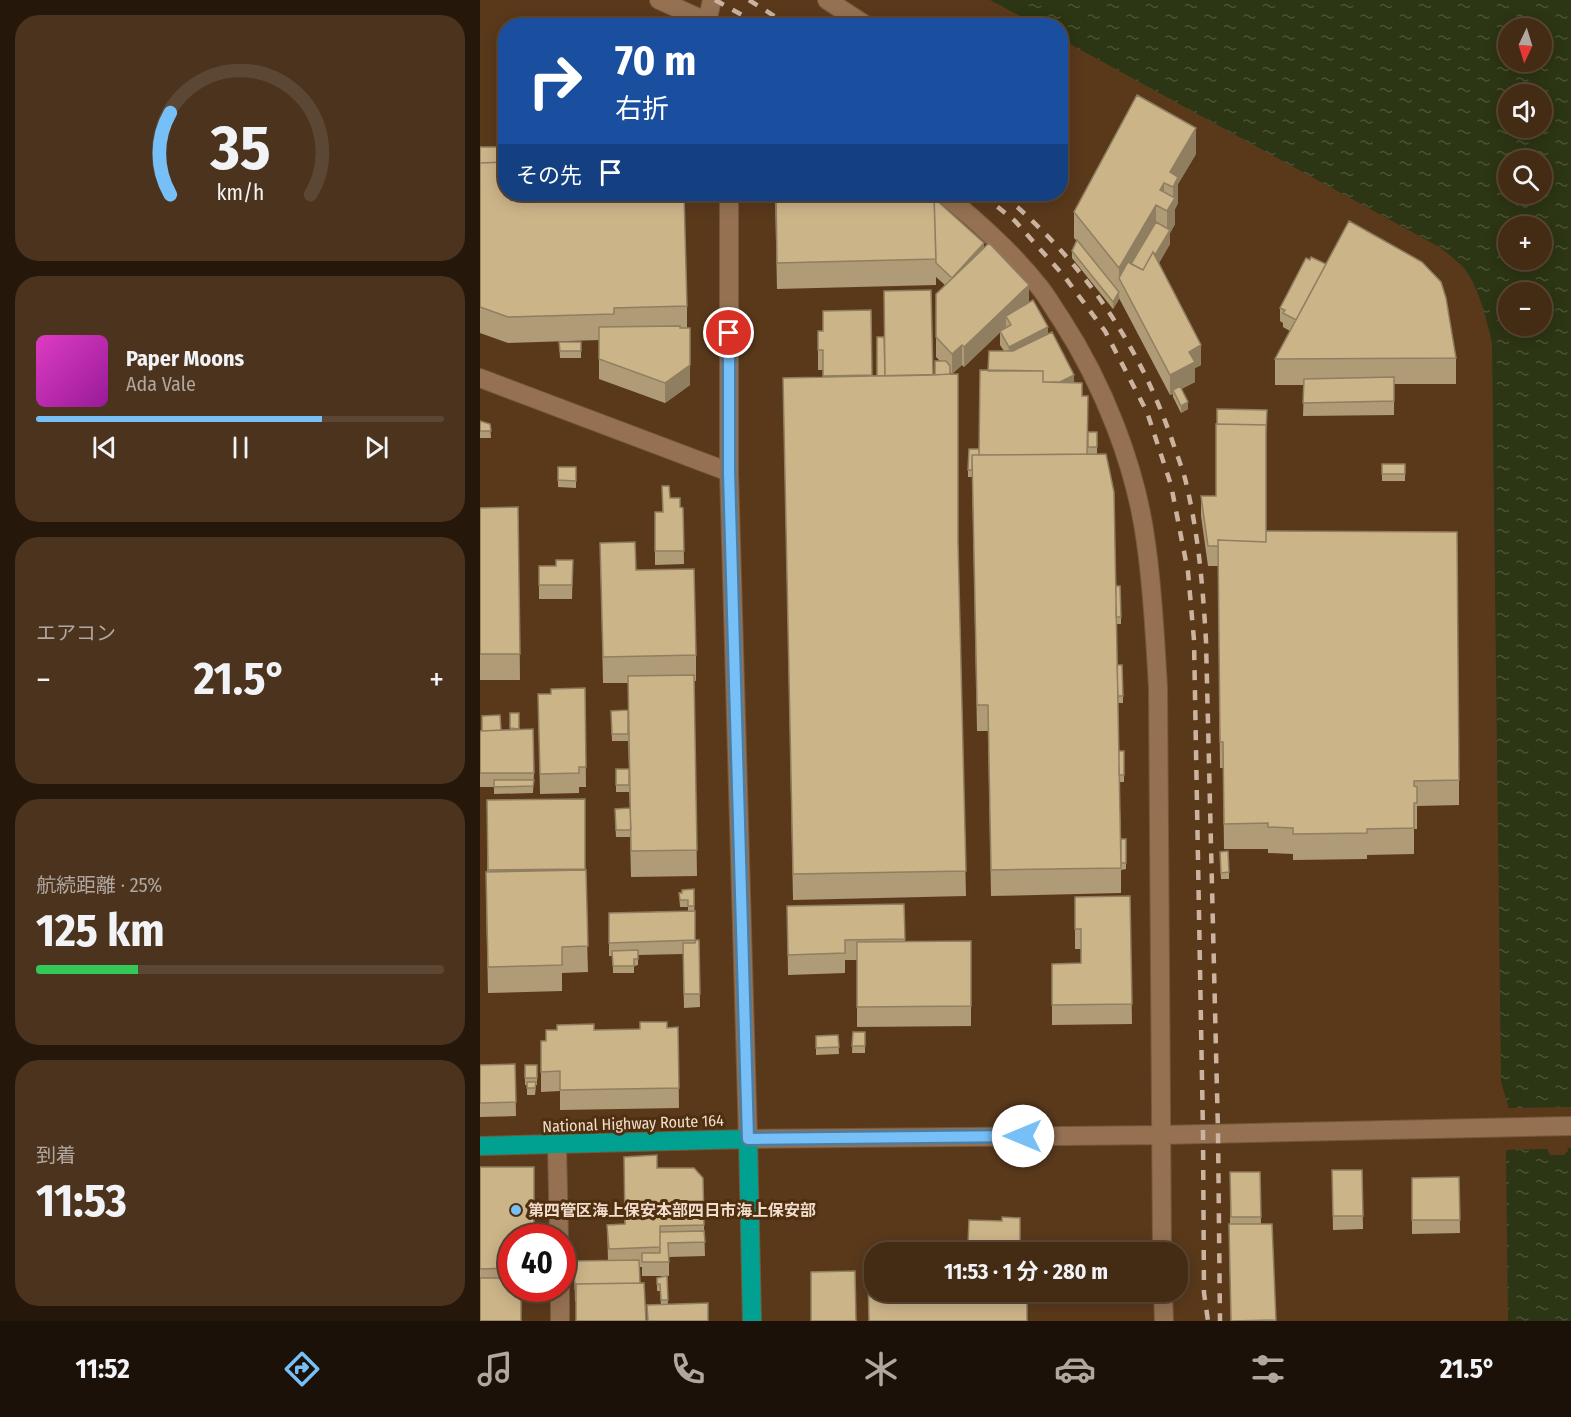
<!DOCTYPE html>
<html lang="ja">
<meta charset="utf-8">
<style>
:root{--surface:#442b14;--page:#4b331d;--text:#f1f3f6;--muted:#afa7a0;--line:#5c4734;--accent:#76c0f7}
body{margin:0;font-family:"Fira Sans Condensed","Noto Sans JP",sans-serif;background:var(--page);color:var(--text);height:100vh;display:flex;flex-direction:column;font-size:22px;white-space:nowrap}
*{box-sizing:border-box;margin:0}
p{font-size:20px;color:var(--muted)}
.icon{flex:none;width:33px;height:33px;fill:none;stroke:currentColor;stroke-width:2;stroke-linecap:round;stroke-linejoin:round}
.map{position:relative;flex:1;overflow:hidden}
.side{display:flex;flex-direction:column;gap:15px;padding:15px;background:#25180b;width:480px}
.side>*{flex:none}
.hud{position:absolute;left:18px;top:18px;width:570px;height:183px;border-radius:24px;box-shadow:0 3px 15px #0003,0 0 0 2px var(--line);background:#1a4fa0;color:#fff;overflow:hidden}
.needle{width:39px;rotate:184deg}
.controls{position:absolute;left:1018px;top:18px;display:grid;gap:12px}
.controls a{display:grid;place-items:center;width:54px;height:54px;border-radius:50%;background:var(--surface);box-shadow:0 3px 15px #0003,0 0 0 2px var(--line);font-size:30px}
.speed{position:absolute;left:18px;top:1224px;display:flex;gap:12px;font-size:30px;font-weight:700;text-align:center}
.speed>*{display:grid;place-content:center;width:78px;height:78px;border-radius:50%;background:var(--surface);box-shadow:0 3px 15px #0003,0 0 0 2px var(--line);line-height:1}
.speed .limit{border:9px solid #d22;background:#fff;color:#111}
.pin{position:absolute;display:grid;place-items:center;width:51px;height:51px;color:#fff;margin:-26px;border:3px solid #fff;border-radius:50%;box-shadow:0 2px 6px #0007}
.me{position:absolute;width:66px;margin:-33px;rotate:270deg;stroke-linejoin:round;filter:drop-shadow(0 0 4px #0008)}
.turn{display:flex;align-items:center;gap:21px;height:126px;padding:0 18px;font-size:27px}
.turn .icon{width:78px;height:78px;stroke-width:2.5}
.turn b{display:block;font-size:42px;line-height:51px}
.then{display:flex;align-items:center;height:57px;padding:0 18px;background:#0003;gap:12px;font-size:22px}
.big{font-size:45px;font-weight:700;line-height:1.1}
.side .widget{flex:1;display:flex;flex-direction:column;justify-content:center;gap:9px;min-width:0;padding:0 21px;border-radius:24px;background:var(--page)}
.side .dial{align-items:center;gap:0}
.dial svg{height:156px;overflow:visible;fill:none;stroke:var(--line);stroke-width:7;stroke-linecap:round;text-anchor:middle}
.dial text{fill:var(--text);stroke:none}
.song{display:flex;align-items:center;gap:18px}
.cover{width:72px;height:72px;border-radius:9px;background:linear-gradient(135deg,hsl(310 70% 55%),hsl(300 70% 35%))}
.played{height:6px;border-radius:3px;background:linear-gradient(90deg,var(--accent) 70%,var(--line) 70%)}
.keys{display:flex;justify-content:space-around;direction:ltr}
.heat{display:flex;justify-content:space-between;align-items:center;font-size:33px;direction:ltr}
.charge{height:9px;border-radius:4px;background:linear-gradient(90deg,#34c759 25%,var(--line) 0)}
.trip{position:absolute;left:384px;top:1242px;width:324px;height:60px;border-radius:24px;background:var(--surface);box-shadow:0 3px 15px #0003,0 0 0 2px var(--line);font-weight:700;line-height:60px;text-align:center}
.menu{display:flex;height:96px;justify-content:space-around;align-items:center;background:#1b1108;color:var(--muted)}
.menu .icon{width:42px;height:42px}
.menu .selected{color:var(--accent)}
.menu b{font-size:27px;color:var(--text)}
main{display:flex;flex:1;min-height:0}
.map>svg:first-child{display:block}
.water{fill:url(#water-ripples);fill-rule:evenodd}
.pier{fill:#5a391b}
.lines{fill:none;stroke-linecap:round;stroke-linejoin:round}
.minor-casing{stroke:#74583d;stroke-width:20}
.highway-casing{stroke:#74583d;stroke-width:20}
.minor{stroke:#957152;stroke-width:18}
.highway{stroke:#00a190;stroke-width:18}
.rail{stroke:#cbb39f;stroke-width:4.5;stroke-dasharray:10 10;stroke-linecap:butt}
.wall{fill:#af9b76}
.shaded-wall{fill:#8f7e60}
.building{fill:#ccb489;stroke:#8f7e60;stroke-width:1.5}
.route-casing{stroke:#4d7da1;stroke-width:15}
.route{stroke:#76c0f7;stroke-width:10}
.poi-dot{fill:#76c0f7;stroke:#4e2f0f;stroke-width:2}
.labels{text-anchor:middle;stroke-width:6;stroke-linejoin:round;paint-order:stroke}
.street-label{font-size:16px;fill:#f2ddcc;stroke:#4e2f0f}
.poi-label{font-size:16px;font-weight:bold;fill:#f2ddcc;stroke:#4e2f0f;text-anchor:start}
</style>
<main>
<section class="side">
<div class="widget dial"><svg viewBox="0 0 100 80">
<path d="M14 69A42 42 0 1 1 86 69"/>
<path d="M14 69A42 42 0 0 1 14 27" stroke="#76c0f7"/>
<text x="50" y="56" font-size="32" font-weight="700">35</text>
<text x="50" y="72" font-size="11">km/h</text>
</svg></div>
<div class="widget">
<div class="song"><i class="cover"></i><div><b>Paper Moons</b><p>Ada Vale</p></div></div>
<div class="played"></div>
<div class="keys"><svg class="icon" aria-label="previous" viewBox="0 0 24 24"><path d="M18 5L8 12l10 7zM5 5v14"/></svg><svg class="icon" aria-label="pause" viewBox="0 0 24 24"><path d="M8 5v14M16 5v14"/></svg><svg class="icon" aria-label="next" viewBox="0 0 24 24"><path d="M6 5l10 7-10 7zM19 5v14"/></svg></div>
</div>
<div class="widget"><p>エアコン</p>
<div class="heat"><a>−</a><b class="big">21.5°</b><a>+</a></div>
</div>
<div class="widget"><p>航続距離 · 25%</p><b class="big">125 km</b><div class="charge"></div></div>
<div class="widget"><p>到着</p><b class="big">11:53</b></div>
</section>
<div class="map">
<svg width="1091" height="1321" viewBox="0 0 1091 1321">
<defs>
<pattern id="water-ripples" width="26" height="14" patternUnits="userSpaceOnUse" patternTransform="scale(1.5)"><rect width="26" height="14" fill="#2c3514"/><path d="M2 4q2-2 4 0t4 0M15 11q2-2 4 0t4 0" fill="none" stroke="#4b5235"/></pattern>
</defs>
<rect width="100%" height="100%" fill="#5a391b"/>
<!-- water -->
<path class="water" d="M510,0H1091V1321H1028L1026,1157L1029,1109L1021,1082L1012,343C1008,323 997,282 983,267C976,260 968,254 961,248L581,39L580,26L557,25ZM1029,28H1062V62H1029ZM1029,94H1062V128H1029ZM1029,160H1062V194H1029ZM1029,226H1062V260H1029ZM1029,292H1062V326H1029Z"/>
<!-- pier -->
<path class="pier" d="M1091,1107V1148H1088L1085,1155H1070L1067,1149L1023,1150L1026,1108Z"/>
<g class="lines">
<defs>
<path id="minor" d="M179,0L228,22
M232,0L227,22L232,26
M347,0L387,26
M249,194V472L268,1139L681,1135L1091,1126
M464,194C499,223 533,253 561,289C568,298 574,309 581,319C623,384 656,466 666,543C673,591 675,639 678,687L682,1252
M0,378L249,472
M77,1145L79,1238
M80,1288V1321
M683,1292L684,1321"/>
<path id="highway" d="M0,1146L268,1139L272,1321"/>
</defs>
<!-- minor casing -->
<use href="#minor" class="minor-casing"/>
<!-- highway casing -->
<use href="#highway" class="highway-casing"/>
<!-- minor -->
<use href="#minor" class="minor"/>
<!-- highway -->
<use href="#highway" class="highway"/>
<!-- rail -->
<path class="rail" d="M235,0L282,26
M269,0L310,26
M502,194L535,221L584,276L625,331L667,412L691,485L708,572L714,640L723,1133L724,1293L728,1321
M522,194C602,260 660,345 693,443C698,458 704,472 707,487C719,538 723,590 726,641L738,1132L740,1321"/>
</g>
<!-- wall -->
<path class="wall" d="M0,147L207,306V328L210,385L185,403L119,379V340L28,343L0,333Z
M716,154L698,184V203L695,209V224L690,233V244L679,263L721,365L715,368V382L701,389L708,409L701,413L693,397V394L690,395L639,298V294V299L633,309L592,258V251L597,241L594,238V212Z
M295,194H454V198L504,248L549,302L568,334L602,396L608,432H617V454L641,617V624H637V665L643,696V703H638L639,751L644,775V782H639L641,839H646V869L641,870V893L511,896L508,731H497L492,477H488V470L499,449L508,371L524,351L520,345V332L484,367L482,365L472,374L470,372L478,542L486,896L313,900L303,378L343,377V370H338V331H343L391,310L392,376L455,375L460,361L456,357V294L465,285L456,277V285L297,289Z
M800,308L976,358V384H914V415L823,416L824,385H795V359L810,331L803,327V323L800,321Z
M79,342H101V358H80Z
M0,421L10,424L11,438H0Z
M902,464H925V481H902Z
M78,467H96V488L78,487Z
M721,496H736L786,541L979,780V805L937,806V829H934V854L887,855V859L813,860V854L788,853V849H744L743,768H740L738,566H728L721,516Z
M190,498L200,507L203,508L204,564L175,565V512H183Z
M38,507L40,680H0V508Z
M120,543L156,570L216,655V681H214L217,876L151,877L150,837H136L135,816L150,808L149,792H136V769H149L148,739V741H132L131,718L148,710V683H123Z
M93,560L92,599H59V566H76Z
M105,688L106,787H99V793L60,794L58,694H71Z
M30,713L39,730L54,773L53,793L14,794V787H0V731L30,730Z
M7,800L105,870L108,972L82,973V991L8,993L6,898V872H7Z
M740,858L749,872V879H741Z
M214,889L215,940H219L220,1007L204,1008L203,954L158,955V965L154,966V973H133V956H129V913L208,911V907H200L199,893Z
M650,896L652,1024L572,1025V964L601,963V949H595V897Z
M424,904L425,942L491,941V1026L377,1027V960H365V973L308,975L307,906Z
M198,1027L199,1108L80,1110V1091L61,1092V1041L160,1029Z
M373,1032H385V1053H372Z
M358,1035L359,1054L336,1055V1036Z
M35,1064L36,1116L0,1117V1065Z
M45,1065H57V1085H56L55,1095H47V1085H45Z
M144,1157L177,1168L224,1225L225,1256L189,1257V1276H162V1267H160L95,1302L94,1261H128L127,1225L145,1224Z
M0,1167L32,1238V1288H54V1294H41L0,1321Z
M852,1170H882L883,1229L853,1230Z
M750,1172H780L781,1224H792L796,1321H751L749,1244V1224H750Z
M979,1177L980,1233L932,1234V1178Z
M187,1276L188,1305H181L180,1291H177V1278Z"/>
<!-- shaded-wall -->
<path class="shaded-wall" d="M716,128V154L698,184V203L695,209V224L690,233V244L663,290V277L687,234V211L693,201V187L690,172Z
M684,183V209L680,190Z
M676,205V231L639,278V294V268Z
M504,243V256L472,278Z
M549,285V305L526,316V327L484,367V347Z
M639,292V299L633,309V302Z
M568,327V341L529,361V347Z
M482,345V365L472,374V354Z
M721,345V365L715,368V382L694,393L693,390V394L690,395V375L709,352Z
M210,365V385L185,403V383Z
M594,375V389L567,388Z
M708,402V409L701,413V406Z"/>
<!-- building -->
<path class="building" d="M657,95L716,128L690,172L698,177L693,187L684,183L680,190L695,198L687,211L676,205L639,268L594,212Z
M0,147H26V162L0,163Z
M26,162V194H204L207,306L134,308V314L28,317L0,307V163Z
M296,194H454L456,259L297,263Z
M454,198L504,243L472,278L456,263Z
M869,221L942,262L961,282L966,298L976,358L795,359Z
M676,222L690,230L675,255L673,252L663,270L651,264Z
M597,240L639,292L633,302L592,251Z
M509,243L549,285L484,347L482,345L472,354L456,337V294Z
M673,252L721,345L709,352L715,362L690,375L639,278L648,262L663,270Z
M831,257L846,264L816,320L803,313L805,310L800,308L826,258L830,260Z
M451,290L453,375L405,376L404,291Z
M553,300L568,327L529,347L520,331L531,325L526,316Z
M391,310L392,375L343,376V350H338V331H343V311Z
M200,326V328H210V365L185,383L119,359V327Z
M572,332L594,375L580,382H563V371H508L509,351H533Z
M397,337H404L405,376H397Z
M79,342H101V351H80Z
M455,361H466L470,366V374L455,375Z
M500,370L563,371V382L602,383V396H608L607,454L499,455Z
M478,374V542L486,871L313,874L303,378Z
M914,377V401L823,403L824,379Z
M700,386L708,402L701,406L693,390Z
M737,409L787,410L786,432V425L737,424Z
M0,421L10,424L11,431H0Z
M736,424L786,425V542L738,540V546H728L721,496H736Z
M608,432H617V447H608Z
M489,449H499V455H492V470H488Z
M626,454L634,492L641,868L511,870L508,705H497L492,455Z
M902,464H925V474H902Z
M78,467H96V481L78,480Z
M182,486H189L190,498H200V507L203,508L204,551H175V512H183Z
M38,507L40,654H0V508Z
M786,531L977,532L979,780L934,781V786L937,787V803H934V828L887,829V833L813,834V828L788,827V823L744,824L743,742H740L738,540L786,542Z
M155,542L156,570L214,569L216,655L123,657L120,543Z
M76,560H93L92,585H59V566H76Z
M636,586H640L641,617H636Z
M637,665H642L643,696H638Z
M214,675L217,850L151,851L148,676Z
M105,688L106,767H99V773L60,774L58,694H71V689Z
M148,710V734H132L131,711Z
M30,713H39V729L30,728Z
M20,715L21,730L2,731V716Z
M53,729L54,773H0V731Z
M639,751H644V775H639Z
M136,769H149V785H136Z
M14,780H54L53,786L14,787Z
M105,799V869L8,870L7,800Z
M150,808L151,830H136L135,809Z
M641,839H646V863H641Z
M748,851L749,872L741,873L740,852Z
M106,870L108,946L82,947V965L8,967L6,872Z
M214,889V906H208V900H200L199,893H202V890Z
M650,896L652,1004L572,1005V964L601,963V929H595V897Z
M424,904L425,939L365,940V953L308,955L307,906Z
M215,911V940L129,943V913Z
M216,940H219L220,994H204L203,943H215Z
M491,941V1006L377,1007V942Z
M158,950V959H154V966H133L132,951Z
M160,1022H187V1028L198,1027L199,1088L80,1090V1071L61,1072V1041H66V1030H77V1025L114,1024V1030L160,1029Z
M373,1032H385V1046H372Z
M358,1035L359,1047L336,1048V1036Z
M35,1064L36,1102L0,1103V1065Z
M45,1065H57V1078H45Z
M47,1082H56L55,1088H47Z
M177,1155V1168H214L223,1178L224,1225L180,1226V1247L129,1249L127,1225L145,1224L144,1157Z
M0,1167H54V1238H32V1268L0,1269Z
M852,1170H882L883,1216H853Z
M750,1172H780L781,1217H751Z
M979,1177L980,1220H932V1178Z
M522,1217L540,1218V1252H482L483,1244H488L489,1220L522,1221Z
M749,1224H792L796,1320L751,1321Z
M224,1231L225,1242L188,1243L189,1262H162V1253H180V1232Z
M159,1260L160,1283L96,1284V1289H95L94,1261Z
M375,1271L376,1321H331V1272Z
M187,1276L188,1300H181L180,1284H177V1278Z
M388,1277H394V1292H547V1321H389Z
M0,1278H32V1288H41V1321H0Z
M164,1283L166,1321H96V1284Z
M228,1303V1321H168L167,1305Z"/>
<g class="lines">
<defs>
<path id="route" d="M249,333V472L268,1139L543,1136"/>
</defs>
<!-- route casing -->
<use href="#route" class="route-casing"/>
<!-- route -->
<use href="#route" class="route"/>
</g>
<!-- markers -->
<circle class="poi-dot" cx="36" cy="1210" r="6"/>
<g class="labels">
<!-- street labels -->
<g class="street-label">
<text transform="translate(153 1123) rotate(-2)" y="6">National Highway Route 164</text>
</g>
<!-- poi labels -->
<g class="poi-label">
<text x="48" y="1216">第四管区海上保安本部四日市海上保安部</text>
</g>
</g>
</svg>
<div class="controls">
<a><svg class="needle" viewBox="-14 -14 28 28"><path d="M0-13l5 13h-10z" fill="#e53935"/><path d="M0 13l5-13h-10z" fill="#afa7a0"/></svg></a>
<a><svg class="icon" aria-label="sound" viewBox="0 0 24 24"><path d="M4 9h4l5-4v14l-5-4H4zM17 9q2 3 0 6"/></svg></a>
<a><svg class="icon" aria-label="search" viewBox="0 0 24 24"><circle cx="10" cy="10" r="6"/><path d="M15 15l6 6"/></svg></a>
<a>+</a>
<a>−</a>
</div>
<div class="speed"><div class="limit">40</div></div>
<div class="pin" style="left:249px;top:333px;background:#d93025"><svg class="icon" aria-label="arrive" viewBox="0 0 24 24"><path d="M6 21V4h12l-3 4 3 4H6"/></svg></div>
<svg class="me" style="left:543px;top:1136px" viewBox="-20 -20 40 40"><circle r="19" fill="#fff"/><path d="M0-13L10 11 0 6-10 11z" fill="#76c0f7"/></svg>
<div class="trip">11:53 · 1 分 · 280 m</div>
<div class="hud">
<div class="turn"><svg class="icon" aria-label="right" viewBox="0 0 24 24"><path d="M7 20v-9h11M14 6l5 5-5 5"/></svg><div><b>70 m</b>右折</div></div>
<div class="then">その先<svg class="icon" aria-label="arrive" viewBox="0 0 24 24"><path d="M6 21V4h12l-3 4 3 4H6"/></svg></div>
</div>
</div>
</main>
<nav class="menu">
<b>11:52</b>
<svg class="icon selected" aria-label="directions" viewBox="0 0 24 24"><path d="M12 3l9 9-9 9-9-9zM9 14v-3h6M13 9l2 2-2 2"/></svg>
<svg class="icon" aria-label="music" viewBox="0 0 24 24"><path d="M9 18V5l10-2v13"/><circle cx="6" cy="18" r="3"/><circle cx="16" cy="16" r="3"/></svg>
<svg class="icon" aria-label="phone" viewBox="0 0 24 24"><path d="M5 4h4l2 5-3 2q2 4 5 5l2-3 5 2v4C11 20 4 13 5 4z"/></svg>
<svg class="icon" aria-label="climate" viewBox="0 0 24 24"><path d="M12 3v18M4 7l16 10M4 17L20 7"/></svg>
<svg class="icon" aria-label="car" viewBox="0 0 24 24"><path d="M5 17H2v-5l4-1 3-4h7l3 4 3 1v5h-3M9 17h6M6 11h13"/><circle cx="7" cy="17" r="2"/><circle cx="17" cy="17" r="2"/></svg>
<svg class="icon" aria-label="filters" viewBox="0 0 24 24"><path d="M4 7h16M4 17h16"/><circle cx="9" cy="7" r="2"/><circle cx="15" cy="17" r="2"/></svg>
<b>21.5°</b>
</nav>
